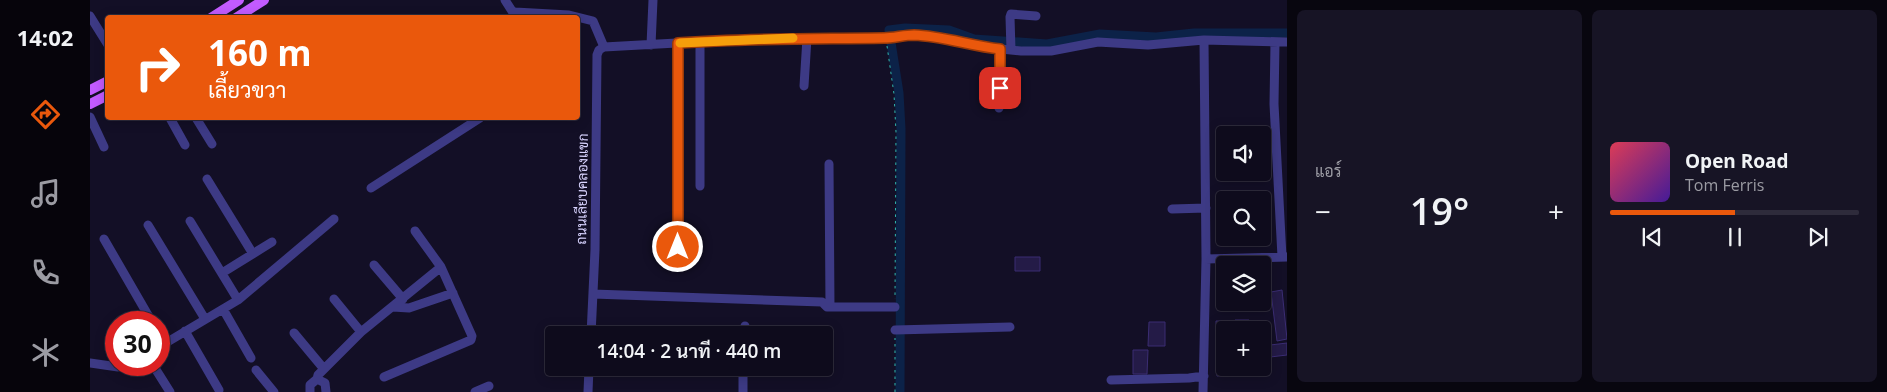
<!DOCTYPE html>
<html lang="th">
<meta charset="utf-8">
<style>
:root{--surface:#0e0b1c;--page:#171425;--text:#f1f3f6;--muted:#9b9ba3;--line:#2e2b3b;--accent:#ea580c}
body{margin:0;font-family:"Open Sans",Sarabun,sans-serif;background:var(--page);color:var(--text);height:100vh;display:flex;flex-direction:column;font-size:19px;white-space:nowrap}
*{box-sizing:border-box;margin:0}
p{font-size:16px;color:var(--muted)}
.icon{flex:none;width:28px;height:28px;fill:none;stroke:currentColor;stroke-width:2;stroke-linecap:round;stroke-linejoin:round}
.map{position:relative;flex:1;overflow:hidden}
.side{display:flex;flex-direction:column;gap:10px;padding:10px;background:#08060f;width:600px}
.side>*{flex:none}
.top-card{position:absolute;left:15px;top:15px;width:475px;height:105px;border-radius:5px;box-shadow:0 2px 12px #0003,0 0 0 1px var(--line);background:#ea580c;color:#fff;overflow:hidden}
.controls{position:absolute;left:1126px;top:126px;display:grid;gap:10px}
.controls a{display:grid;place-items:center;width:55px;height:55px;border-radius:5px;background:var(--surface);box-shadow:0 2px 12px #0003,0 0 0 1px var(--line);font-size:25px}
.speed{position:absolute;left:15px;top:311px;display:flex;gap:10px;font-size:25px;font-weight:700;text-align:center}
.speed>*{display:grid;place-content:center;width:65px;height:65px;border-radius:50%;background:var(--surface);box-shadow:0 2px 12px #0003,0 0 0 1px var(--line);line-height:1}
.speed .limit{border:8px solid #d22;background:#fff;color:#111}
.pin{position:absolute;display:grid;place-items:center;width:42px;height:42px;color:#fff;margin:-21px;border-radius:10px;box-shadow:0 2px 8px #0006}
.me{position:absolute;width:55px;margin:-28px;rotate:0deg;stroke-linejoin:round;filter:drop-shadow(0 0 4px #0008)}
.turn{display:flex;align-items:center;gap:18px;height:105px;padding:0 20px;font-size:22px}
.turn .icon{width:65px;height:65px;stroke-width:2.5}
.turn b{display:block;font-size:35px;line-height:42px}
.big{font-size:38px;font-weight:600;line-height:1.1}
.side .tile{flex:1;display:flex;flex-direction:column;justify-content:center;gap:8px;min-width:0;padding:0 18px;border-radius:8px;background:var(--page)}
.song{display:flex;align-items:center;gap:15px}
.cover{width:60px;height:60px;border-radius:8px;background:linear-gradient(135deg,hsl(350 70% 55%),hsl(260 70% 35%))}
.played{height:5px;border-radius:2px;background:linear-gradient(90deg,var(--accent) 50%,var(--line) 50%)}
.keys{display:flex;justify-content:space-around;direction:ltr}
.heat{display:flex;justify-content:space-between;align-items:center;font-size:28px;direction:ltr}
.side .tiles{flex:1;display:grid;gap:10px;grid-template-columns:repeat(2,1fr)}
.trip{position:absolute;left:455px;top:326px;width:288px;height:50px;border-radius:5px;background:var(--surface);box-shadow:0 2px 12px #0003,0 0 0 1px var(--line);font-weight:600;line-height:50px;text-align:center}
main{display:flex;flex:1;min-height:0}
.tabs{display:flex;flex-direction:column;width:90px;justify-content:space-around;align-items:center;background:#06040b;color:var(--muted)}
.tabs .icon{width:35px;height:35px}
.tabs .current{color:var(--accent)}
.tabs b{font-size:22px;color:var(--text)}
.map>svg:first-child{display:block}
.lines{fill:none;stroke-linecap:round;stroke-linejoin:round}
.canal{stroke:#0c2248;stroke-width:9}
.building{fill:#241b47;stroke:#3b2d73}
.path{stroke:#2fb8b0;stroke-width:1;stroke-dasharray:2.5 4;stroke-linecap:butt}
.minor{stroke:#3d3a85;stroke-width:9}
.major{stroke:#c25bff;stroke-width:10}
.route-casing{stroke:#983908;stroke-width:12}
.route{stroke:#ea580c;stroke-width:9}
.slow{stroke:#f59e0b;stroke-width:9}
.labels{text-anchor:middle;stroke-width:5;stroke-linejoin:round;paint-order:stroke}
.street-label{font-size:14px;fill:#d9d4ff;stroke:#130f26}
</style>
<main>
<nav class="tabs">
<b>14:02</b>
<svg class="icon current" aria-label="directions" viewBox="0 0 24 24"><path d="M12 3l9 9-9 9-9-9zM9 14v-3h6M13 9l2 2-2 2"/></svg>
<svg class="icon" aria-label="music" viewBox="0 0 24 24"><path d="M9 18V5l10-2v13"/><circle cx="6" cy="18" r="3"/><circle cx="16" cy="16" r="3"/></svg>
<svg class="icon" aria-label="phone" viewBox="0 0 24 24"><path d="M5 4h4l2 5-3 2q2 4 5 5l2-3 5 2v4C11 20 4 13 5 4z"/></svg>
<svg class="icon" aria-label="climate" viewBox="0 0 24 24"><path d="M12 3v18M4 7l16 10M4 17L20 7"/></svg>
</nav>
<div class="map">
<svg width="1197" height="392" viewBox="0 0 1197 392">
<rect width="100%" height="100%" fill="#130f26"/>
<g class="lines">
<!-- canal -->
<path class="canal" d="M810,392L811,129L809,93L799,30L815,28L859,30L884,39L957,44L1010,34L1066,37L1104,33H1197"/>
</g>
<!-- building -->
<path class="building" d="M925,257H950V271H925Z
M1192,290L1197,339L1187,341L1181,292Z
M1145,320H1159V330H1145Z
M1126,321H1139V330H1135V368H1140V375L1127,376Z
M1059,322H1075V346H1058Z
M1197,343V355L1172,358V346Z
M1043,350H1058L1057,374H1043Z
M1145,368H1159L1160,374H1145Z"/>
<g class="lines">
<!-- path -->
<path class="path" d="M797,46L804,94L806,132L805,299
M805,392V338"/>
<!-- minor -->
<path class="minor" d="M415,0L422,11L425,12L479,15L503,21L514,47
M0,16L18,45
M1185,43L1184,104L1192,257
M561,45L563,0
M514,47L641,40L796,38L825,35L875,42L901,48L931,51H961L1008,42L1058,45L1114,40L1197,42
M921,50L920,17L921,14L946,16
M714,86L717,38
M909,108L910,49
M0,117L14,147
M80,118L95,145
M106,118L122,144
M739,164L740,307
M117,179L163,254
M610,186V42
M281,188L390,118
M1082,209L1116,208
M100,221L148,300
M58,225L115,319
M14,239L62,322
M587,247L588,43
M1116,259L1197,257
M284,265L313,299
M132,273L182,242
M503,294L732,302L737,307H805
M244,299L271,332
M303,307L319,308L363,293
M133,309L161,358
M805,330L920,327
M95,331L129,390
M204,333L234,369
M69,334L74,343
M501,335L505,250L507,55L509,50L514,47
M655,335V326
M69,347L148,300L244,219
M0,363L28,367L36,365
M63,365L80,392
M166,370L184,392
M294,377L381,340L382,336L351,267L325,231
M227,379L228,375L271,332L351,267
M1021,380L1099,378L1114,376
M220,392V385L227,379L235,383L236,392
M385,392L399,386
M498,392L499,368
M653,392V368
M1113,392L1116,259L1114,40"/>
<!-- major -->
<path class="major" d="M121,18L149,0
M146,18L174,0
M0,90L18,81
M0,104L18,95"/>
</g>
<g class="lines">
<defs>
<path id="route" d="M588,247V43C657,38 725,39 794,38C804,38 814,35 824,35C853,36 881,46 910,49V88"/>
</defs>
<!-- route casing -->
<use href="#route" class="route-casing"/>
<!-- route -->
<use href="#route" class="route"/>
<!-- slow -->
<path class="slow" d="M590,43L703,38"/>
</g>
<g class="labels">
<!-- street labels -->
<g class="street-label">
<text transform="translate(492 189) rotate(-89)" y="5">ถนนเลียบคลองแขก</text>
</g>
</g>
</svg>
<div class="controls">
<a><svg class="icon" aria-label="sound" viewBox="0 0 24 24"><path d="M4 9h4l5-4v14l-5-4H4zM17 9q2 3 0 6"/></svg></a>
<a><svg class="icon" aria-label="search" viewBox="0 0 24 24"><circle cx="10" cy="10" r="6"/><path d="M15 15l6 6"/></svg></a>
<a><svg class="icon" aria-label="layers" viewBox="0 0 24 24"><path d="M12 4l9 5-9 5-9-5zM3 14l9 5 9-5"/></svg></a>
<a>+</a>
</div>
<div class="speed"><div class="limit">30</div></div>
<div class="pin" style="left:910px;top:88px;background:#d93025"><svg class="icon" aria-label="arrive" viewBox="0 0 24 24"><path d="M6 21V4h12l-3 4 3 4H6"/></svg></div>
<svg class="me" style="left:588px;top:247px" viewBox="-20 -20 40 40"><circle r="17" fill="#ea580c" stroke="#fff" stroke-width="3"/><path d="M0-11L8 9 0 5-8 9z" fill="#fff"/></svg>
<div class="trip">14:04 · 2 นาที · 440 m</div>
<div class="top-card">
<div class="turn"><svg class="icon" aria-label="right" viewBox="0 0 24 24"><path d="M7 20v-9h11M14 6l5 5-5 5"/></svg><div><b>160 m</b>เลี้ยวขวา</div></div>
</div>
</div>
<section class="side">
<div class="tiles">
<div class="tile"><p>แอร์</p>
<div class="heat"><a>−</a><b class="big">19°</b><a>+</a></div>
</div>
<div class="tile">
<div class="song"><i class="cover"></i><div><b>Open Road</b><p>Tom Ferris</p></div></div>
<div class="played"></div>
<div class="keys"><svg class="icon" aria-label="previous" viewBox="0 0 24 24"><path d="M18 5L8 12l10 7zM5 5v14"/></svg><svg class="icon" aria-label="pause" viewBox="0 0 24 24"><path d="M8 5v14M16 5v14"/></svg><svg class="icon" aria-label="next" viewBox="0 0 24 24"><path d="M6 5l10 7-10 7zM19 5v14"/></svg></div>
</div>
</div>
</section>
</main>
